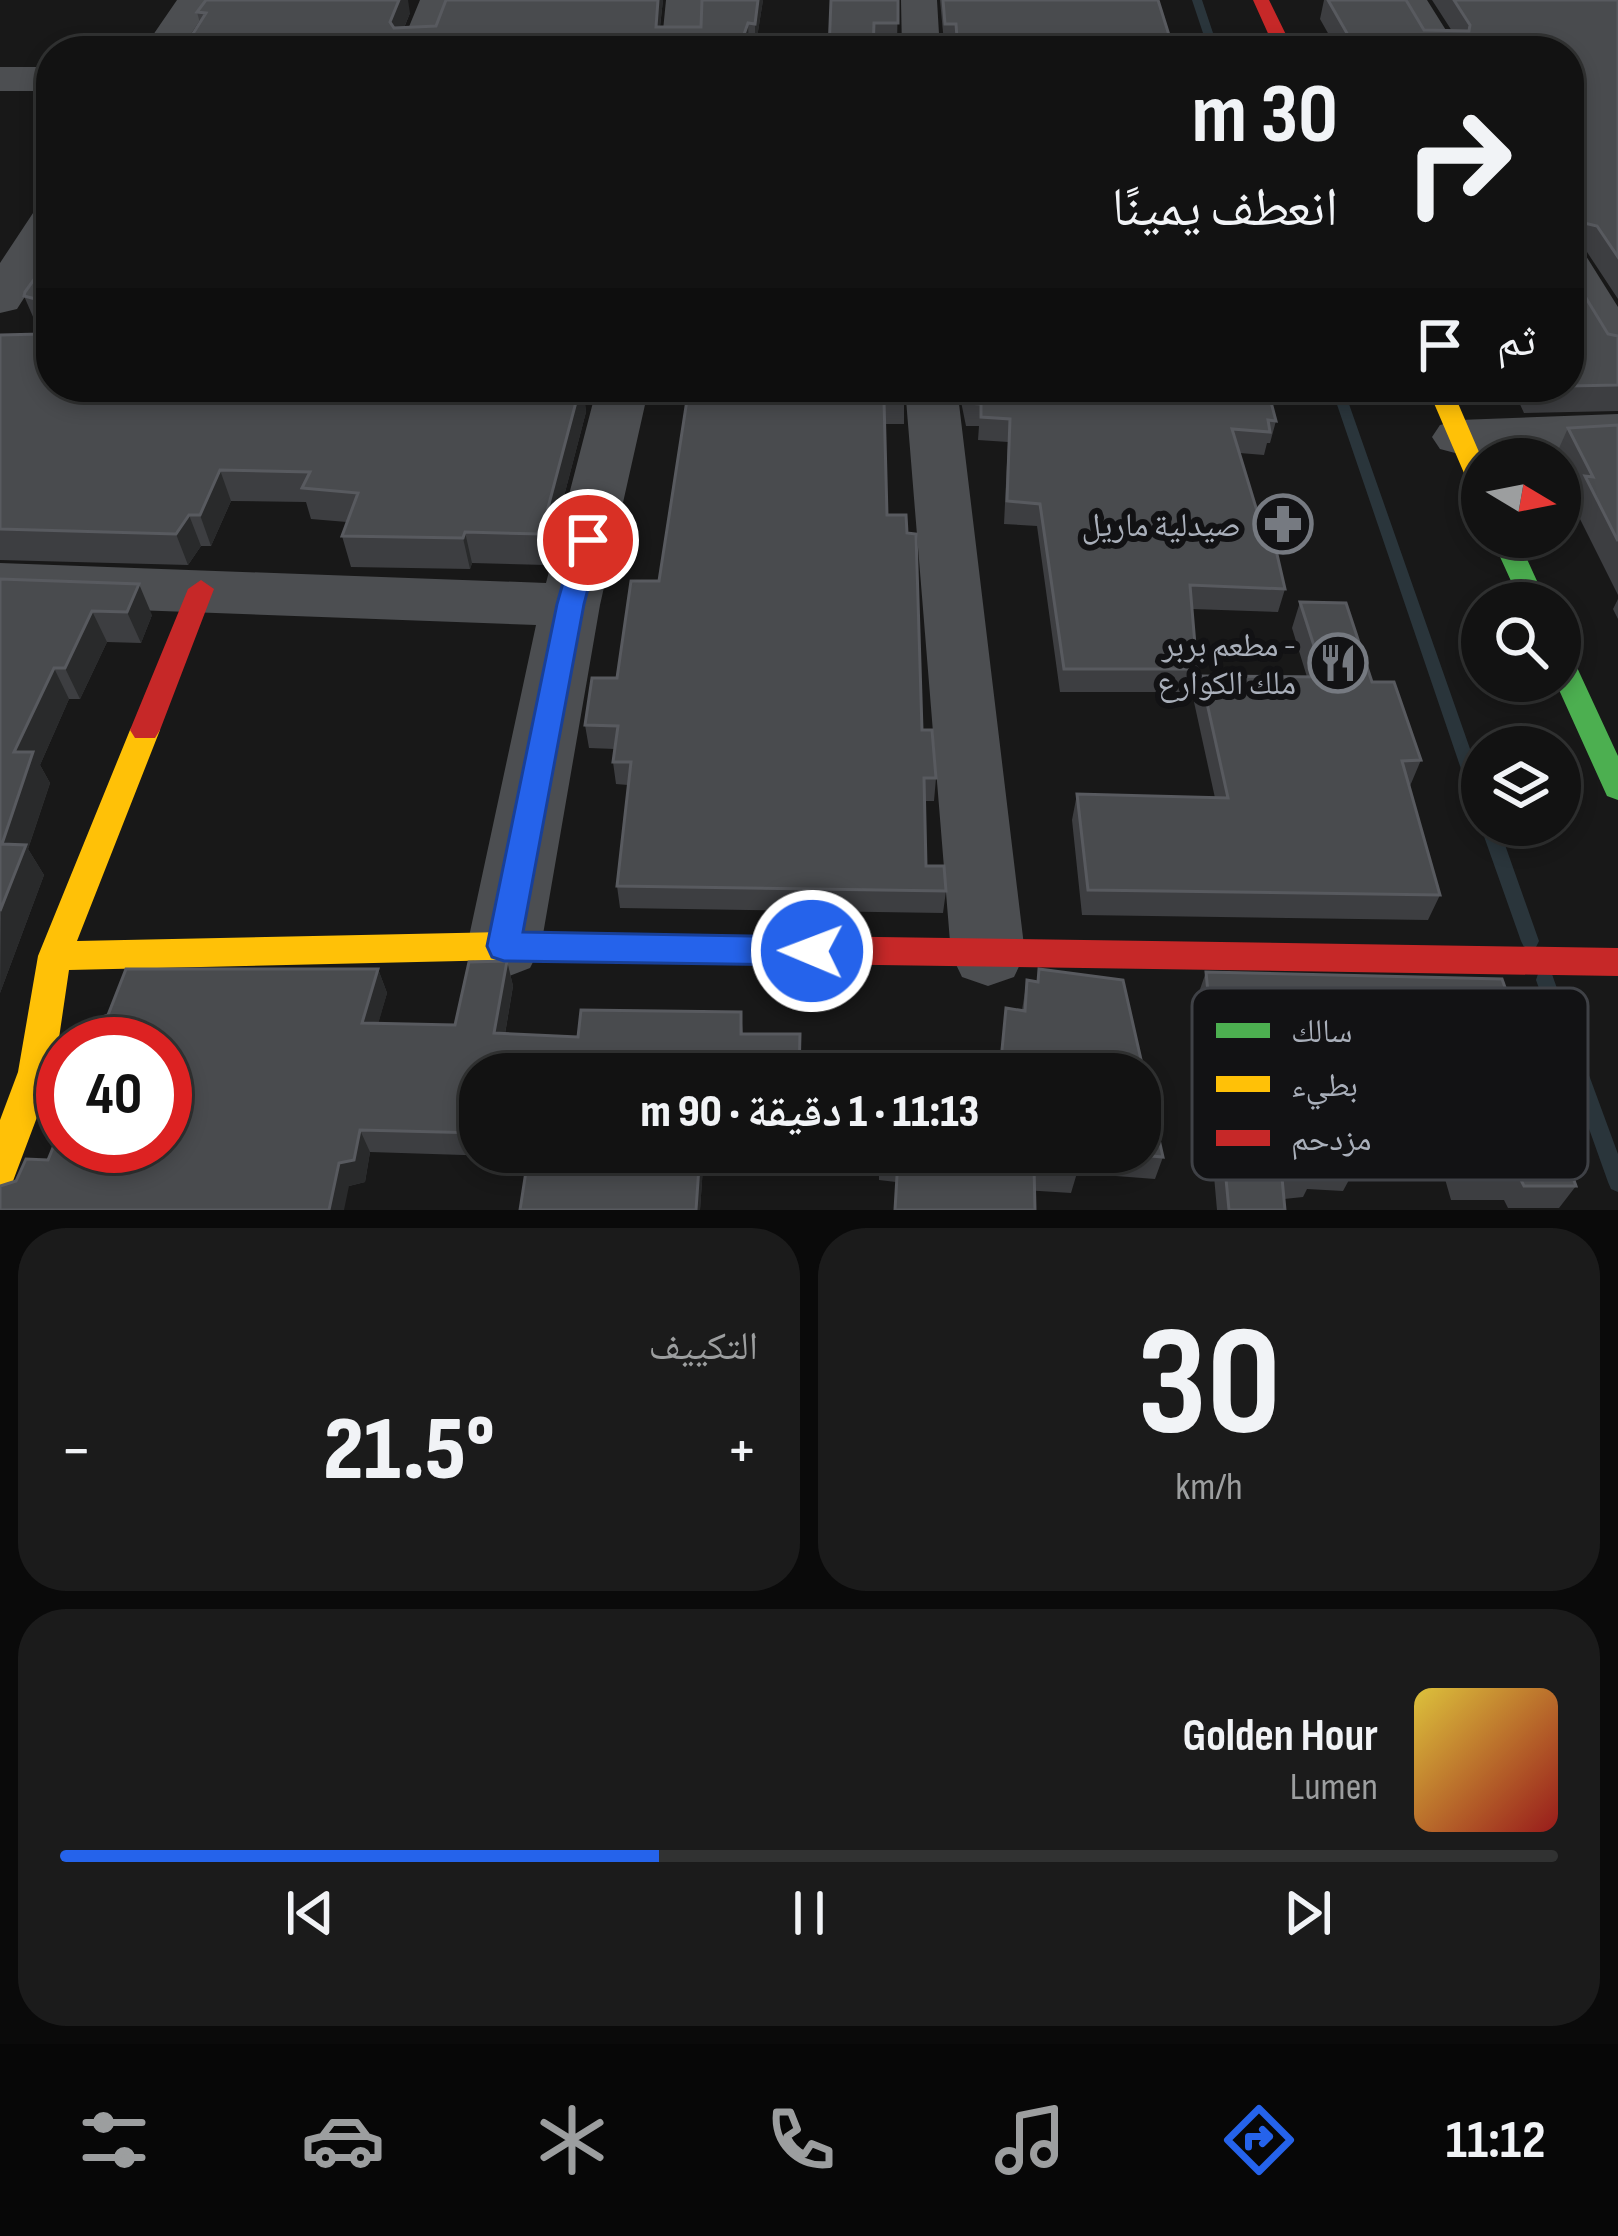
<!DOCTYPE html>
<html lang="ar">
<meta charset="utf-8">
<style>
:root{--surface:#121212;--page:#1b1b1b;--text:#f1f3f6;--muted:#9c9e9f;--line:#313232;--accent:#2563eb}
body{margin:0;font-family:"Sofia Sans Condensed","Noto Naskh Arabic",sans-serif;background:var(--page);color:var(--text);direction:rtl;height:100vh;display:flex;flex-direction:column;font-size:45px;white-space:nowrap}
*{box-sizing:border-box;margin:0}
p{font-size:39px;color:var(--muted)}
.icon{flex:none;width:66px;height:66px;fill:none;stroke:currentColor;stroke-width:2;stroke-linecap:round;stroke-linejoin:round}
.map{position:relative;height:1210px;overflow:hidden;direction:ltr}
.side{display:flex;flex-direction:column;gap:18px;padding:18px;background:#0a0a0a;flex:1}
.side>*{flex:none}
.banner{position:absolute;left:36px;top:36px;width:1548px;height:366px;border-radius:48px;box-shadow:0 6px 18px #0003,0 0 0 3px var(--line);direction:rtl;background:#121212;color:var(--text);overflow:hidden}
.needle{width:78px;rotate:100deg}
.buttons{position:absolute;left:1461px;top:438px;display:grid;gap:24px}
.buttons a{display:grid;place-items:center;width:120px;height:120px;border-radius:50%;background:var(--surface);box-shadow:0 6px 18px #0003,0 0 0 3px var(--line);font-size:60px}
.speed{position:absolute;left:36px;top:1017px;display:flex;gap:24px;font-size:60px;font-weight:700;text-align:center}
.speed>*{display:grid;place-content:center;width:156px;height:156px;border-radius:50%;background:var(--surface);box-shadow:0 6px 18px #0003,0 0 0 3px var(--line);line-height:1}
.speed .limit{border:18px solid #d22;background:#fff;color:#111}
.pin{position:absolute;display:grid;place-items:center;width:102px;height:102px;color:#fff;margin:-51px;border:6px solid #fff;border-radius:50%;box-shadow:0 3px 12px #0007}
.me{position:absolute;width:132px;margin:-66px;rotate:271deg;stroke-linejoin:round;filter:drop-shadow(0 0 9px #0008)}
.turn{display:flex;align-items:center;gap:42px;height:252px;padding:0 48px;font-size:54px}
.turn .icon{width:156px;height:156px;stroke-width:2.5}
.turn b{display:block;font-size:84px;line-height:102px}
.then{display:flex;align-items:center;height:114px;padding:0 48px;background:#0003;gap:24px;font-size:45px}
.big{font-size:90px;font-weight:800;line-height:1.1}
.side .card{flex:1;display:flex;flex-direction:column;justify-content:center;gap:18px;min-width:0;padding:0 42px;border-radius:48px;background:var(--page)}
.side .dial{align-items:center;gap:0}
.dial b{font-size:156px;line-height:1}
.song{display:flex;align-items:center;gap:36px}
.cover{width:144px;height:144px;border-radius:18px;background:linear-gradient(135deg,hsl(50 70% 55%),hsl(0 70% 35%))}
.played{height:12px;border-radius:6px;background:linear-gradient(90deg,var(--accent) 40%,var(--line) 40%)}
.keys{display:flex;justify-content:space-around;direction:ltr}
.heat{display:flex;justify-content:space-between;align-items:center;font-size:66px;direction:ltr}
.side .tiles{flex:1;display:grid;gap:18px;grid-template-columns:1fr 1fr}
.card:last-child{grid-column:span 2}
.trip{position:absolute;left:459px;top:1053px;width:702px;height:120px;border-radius:48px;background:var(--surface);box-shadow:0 6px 18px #0003,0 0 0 3px var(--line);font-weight:800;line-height:120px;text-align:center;direction:rtl}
.menu{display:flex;height:192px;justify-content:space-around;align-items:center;background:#070707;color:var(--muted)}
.menu .icon{width:84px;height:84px}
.menu .selected{color:var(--accent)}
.menu b{font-size:54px;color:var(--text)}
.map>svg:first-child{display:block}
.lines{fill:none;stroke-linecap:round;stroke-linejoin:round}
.stream{fill:#2a353b;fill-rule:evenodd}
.street{fill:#4c4e51;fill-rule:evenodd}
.fast{fill:#4caf50;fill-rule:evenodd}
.slow{fill:#ffc107;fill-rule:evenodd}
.jam{fill:#c62828;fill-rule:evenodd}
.wall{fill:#3d3e41}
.shaded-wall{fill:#292a2b}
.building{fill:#494b4e;stroke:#585a5f;stroke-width:3}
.route{fill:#2563eb;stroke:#184099;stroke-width:3}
.labels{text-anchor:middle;stroke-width:12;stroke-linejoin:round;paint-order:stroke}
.poi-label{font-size:33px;fill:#a9afba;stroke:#121214;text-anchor:end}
.key{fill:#121214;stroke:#3f4146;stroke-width:3}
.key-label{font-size:33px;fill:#a9afba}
</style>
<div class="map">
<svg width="1618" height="1210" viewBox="0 0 1618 1210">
<rect width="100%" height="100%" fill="#181818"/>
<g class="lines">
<!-- stream -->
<path class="stream" d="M1192,0H1202L1219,51H1209Z
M1331,387H1343L1482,783V814L1476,812L1474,807Z
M1482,822V825H1498L1539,941L1536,947L1530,949L1524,947L1521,941L1480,825Z
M1545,972L1552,974L1554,980L1618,1154V1192L1611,1189L1608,1182L1536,980L1538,974Z"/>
<!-- street -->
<path class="street" d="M177,0H213L180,51H142Z
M420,0H456L437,51H399Z
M666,0H702L699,51H661Z
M901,0H937L940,51H902Z
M1391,0H1427L1459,51H1421Z
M0,67H51V91H0Z
M51,206V256L17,309L0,313V263L35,210Z
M1569,252L1586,256L1618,307V362L1600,358L1569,306Z
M597,387H649L600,605L541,946L530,968L504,978L478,968L467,946L536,625L0,605V563L546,583Z
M905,387H957L1025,954L1014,977L988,986L962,977L951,954Z
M1618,414V448L1459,454L1440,449L1432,437L1440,425L1459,420Z"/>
<!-- fast -->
<path class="fast" d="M1491,537H1517L1547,603H1521Z
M1560,651L1570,654L1574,661L1618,756V800L1607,796L1555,681H1560Z"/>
<!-- slow -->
<path class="slow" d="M1427,387H1451L1482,459V495L1470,487Z
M145,719L155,722L160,730L77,941L504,932L809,936L821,940L826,950L821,960L809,964L504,960L69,970L54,1072L13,1181L0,1186V1120L18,1072L38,956L130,730L135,722Z"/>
<!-- jam -->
<path class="jam" d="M1253,0H1269L1294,51H1276Z
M201,580L214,589L160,730L155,738H135L130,730L188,589Z
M809,936L1618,948V976L809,964L797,960L792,950L797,940Z"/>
</g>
<!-- wall -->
<path class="wall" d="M446,0H663L660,27H701L763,0L755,50L182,51L200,23L197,12L410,13L404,28L436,26Z
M831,0H898L897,42H873Z
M940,0H1158L1174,51H955V43H944Z
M1324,0H1406L1424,30L1452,31L1432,0H1618V299L1587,252L1575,249V280L1608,334L1618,336V411L1524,413L1512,387H1569V51H1338L1320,19Z
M51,256V387H583L586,412L546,565L472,563L470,569L351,567L342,536L347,522L311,519L306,502L231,501L211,546H201L188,565L0,560V335L41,334L42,328L37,326L24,296Z
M659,387H904V424H885L887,515L922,730L936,778L934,801H925L926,866L946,891L943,913L620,908L617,886L628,785L616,784L613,762L615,749L589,748L585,725L617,678L659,581L687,400L660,399Z
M958,387H1267L1276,421L1270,443H1267L1264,455L1240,453L1257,511L1285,589L1278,612L1192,609L1197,669L1191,692H1060L1037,526L1004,524L1008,442L978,440L979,426H966Z
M1618,425V595L1572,503L1576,495L1556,455L1568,428Z
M0,579L152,615L141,643L107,642L80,699H69L40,765L50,783L28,849L44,875L0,993Z
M1618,599V619L1613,609Z
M1300,602L1372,682L1421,760L1410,786L1440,895L1428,920L1082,915L1072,820L1077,794L1215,798L1194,702L1201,676L1307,677L1292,628Z
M507,961L513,986L505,1034L578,1037L741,1012L743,1034L480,1074V1152H1140L999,1071L1006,1008L1022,1010L1027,980L1037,981L1039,969L1163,1157L1155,1179L1077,1173L1071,1193L896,1182L879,1180V1175L703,1167L700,1210H520L528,1157L370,1152L365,1182L349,1186L16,1181L48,1160L378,969L387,993L378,1023L455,1025Z
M1206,972L1576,1186L1559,1208H1508L1504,1200H1451L1441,1165H1354L1355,1169L1343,1191L1307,1189L1303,1197L1284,1199L1285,1210H1217L1198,995Z"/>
<!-- shaded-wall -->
<path class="shaded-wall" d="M399,0H408L410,13L395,49L390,22Z
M658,0H663L657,51L656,27Z
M758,0H763L755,50V24Z
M748,23L749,50L742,51L741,43Z
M580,387H583L586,412L546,565L541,534Z
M220,470L231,501L211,546L200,515Z
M189,515L201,546L188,565L176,534Z
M465,532L472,563L470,569L463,538Z
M139,584L152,615L141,643L127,612Z
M92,611L107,642L80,699L65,668Z
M54,668L69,699L40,765L50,783L28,849L44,875L0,993L2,844L14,752Z
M507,961L513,986L501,1057L494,1033Z
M378,969L387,993L372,1046L362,1023Z
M360,1130L370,1152L365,1182L349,1186L344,1210H329L339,1163Z
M700,1152L703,1167L700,1210H696Z"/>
<!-- building -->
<path class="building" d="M206,0H399L390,22L394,28L436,26L446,0H658L656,27H701L702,0H758L755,24L748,23L741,43L694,40L691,51H182L206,13L197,12Z
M831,0H898V23H874L873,51H829Z
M943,0H1158L1174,51H958L956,24H945Z
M1328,0H1406L1424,30L1469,31L1470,25L1454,0H1618V257L1597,226L1580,222L1575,227V280L1608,334L1618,336V385L1569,386V51H1349L1356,49Z
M51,256V387H580L541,534L465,532L463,538L342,536L358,493L302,488L310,472L220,470L200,515H189L176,534L0,529V335L41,334L43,301L24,296L25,292Z
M689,387H904L905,402L884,401L887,515H906L907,533L916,534L922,730H932L936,778H924L926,866H944L946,891L617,886L631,762H613L618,726L585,725L592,678H617L631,581H659Z
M965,387H1267L1276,421L1268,420L1270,432L1232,429L1257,511H1267L1285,589L1190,585L1197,669H1064L1040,504L1007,501L1010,419L981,417V404L968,403Z
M1618,425V541L1585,476L1593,477L1568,428Z
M0,579L139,584L127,612L92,611L65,668H54L14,752H33L2,844L26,845L0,911Z
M1300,602L1346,603L1372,682H1394L1421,760L1402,761L1440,895L1088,890L1077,794L1228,798L1201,676L1324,677Z
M507,961L494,1033L578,1037L581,1010L741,1012V1034H800L799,1074H480V1133L360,1130L354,1160L339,1163L329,1210H0V1186L16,1181L26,1159L48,1160L63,1123V1146H165V1044H78L76,1027L108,1015L126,969H378L362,1023L455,1025L469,962Z
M1039,969L1123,980L1163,1157L1105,1152H1140V1074H991V1070L1000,1071L1006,1008L1025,1011L1027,980L1038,982Z
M1206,972L1502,979L1576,1186H1524L1520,1178H1466L1455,1143L1350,1142L1355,1169L1312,1167L1314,1175L1282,1178L1285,1210H1229Z
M907,1067L975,1074H906Z
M529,1152H700L696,1210H520Z
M871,1152H1077V1171L1034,1167L1035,1210H895L898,1159L880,1157L881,1152Z"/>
<!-- route -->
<path class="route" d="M588,531L601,540L584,604L523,932L812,937L824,941L828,951L824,961L812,965L504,961L492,957L487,946L557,604L575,540Z"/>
<!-- icons -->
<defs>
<symbol id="pharmacy-ring" viewBox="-11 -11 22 22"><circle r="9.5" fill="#121214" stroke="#767a81" stroke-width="1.5"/><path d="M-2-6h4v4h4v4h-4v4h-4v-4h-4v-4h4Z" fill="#767a81"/></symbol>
<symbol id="restaurant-ring" viewBox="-11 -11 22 22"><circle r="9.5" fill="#121214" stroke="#767a81" stroke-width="1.5"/><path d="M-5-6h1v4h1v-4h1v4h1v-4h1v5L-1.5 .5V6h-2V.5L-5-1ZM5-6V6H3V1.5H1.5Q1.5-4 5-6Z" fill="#767a81"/></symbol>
</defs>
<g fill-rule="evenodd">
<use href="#pharmacy-ring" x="1250" y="491" width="66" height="66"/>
<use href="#restaurant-ring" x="1305" y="630" width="66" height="66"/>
</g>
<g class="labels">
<!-- poi labels -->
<g class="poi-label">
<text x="1241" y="536">صيدلية ماريل</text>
<text x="1296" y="656">مطعم بربر -<tspan x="1296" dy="38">ملك الكوارع</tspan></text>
</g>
</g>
<!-- legend -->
<rect x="1192" y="988" width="396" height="192" rx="18" class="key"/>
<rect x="1216" y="1023" width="54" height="15" fill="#4caf50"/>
<rect x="1216" y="1076" width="54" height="16" fill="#ffc107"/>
<rect x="1216" y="1130" width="54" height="16" fill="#c62828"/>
<g class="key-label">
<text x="1291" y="1042">سالك</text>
<text x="1291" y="1096">بطيء</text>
<text x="1291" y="1150">مزدحم</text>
</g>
</svg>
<div class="buttons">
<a><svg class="needle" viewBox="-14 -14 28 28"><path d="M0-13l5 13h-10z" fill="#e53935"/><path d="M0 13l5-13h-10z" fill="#9c9e9f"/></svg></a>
<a><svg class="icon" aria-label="search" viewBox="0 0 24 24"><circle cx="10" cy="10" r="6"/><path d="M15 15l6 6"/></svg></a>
<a><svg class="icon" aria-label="layers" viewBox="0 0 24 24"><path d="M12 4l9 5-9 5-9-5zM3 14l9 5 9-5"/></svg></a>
</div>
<div class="speed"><div class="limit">40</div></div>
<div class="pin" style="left:588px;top:540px;background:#d93025"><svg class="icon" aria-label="arrive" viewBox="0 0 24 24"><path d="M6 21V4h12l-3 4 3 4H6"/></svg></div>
<svg class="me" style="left:812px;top:951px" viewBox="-20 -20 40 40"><circle r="17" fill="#2563eb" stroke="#fff" stroke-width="3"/><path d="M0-11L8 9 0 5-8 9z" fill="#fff"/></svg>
<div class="trip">11:13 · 1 دقيقة · 90 m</div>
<div class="banner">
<div class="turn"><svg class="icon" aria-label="right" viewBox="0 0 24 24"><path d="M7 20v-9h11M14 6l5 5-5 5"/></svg><div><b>30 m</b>انعطف يمينًا</div></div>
<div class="then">ثم<svg class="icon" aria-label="arrive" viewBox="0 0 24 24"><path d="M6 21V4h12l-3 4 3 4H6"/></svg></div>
</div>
</div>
<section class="side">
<div class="tiles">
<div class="card dial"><b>30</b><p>km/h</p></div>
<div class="card"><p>التكييف</p>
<div class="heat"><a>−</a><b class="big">21.5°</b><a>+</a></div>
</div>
<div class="card">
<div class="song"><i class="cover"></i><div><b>Golden Hour</b><p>Lumen</p></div></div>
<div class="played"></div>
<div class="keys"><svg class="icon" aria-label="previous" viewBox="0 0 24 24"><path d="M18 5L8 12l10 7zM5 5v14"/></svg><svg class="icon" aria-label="pause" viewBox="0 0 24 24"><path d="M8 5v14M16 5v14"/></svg><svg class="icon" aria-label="next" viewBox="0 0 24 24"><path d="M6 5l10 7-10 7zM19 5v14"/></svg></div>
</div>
</div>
</section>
<nav class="menu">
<b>11:12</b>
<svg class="icon selected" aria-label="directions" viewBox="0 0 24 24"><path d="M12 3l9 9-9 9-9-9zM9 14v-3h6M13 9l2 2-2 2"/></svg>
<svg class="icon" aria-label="music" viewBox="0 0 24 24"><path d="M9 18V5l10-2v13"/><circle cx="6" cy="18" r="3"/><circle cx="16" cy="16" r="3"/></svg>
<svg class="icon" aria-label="phone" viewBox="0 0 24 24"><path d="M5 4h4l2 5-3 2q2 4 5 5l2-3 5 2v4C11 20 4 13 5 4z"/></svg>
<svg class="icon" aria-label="climate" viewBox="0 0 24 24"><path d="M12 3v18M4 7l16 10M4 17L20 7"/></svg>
<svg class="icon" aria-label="car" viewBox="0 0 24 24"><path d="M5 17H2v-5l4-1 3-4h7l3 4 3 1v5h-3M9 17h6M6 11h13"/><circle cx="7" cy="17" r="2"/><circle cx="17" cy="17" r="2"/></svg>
<svg class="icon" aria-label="filters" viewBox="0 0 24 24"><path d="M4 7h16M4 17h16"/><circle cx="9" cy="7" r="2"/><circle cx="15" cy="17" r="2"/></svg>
</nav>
